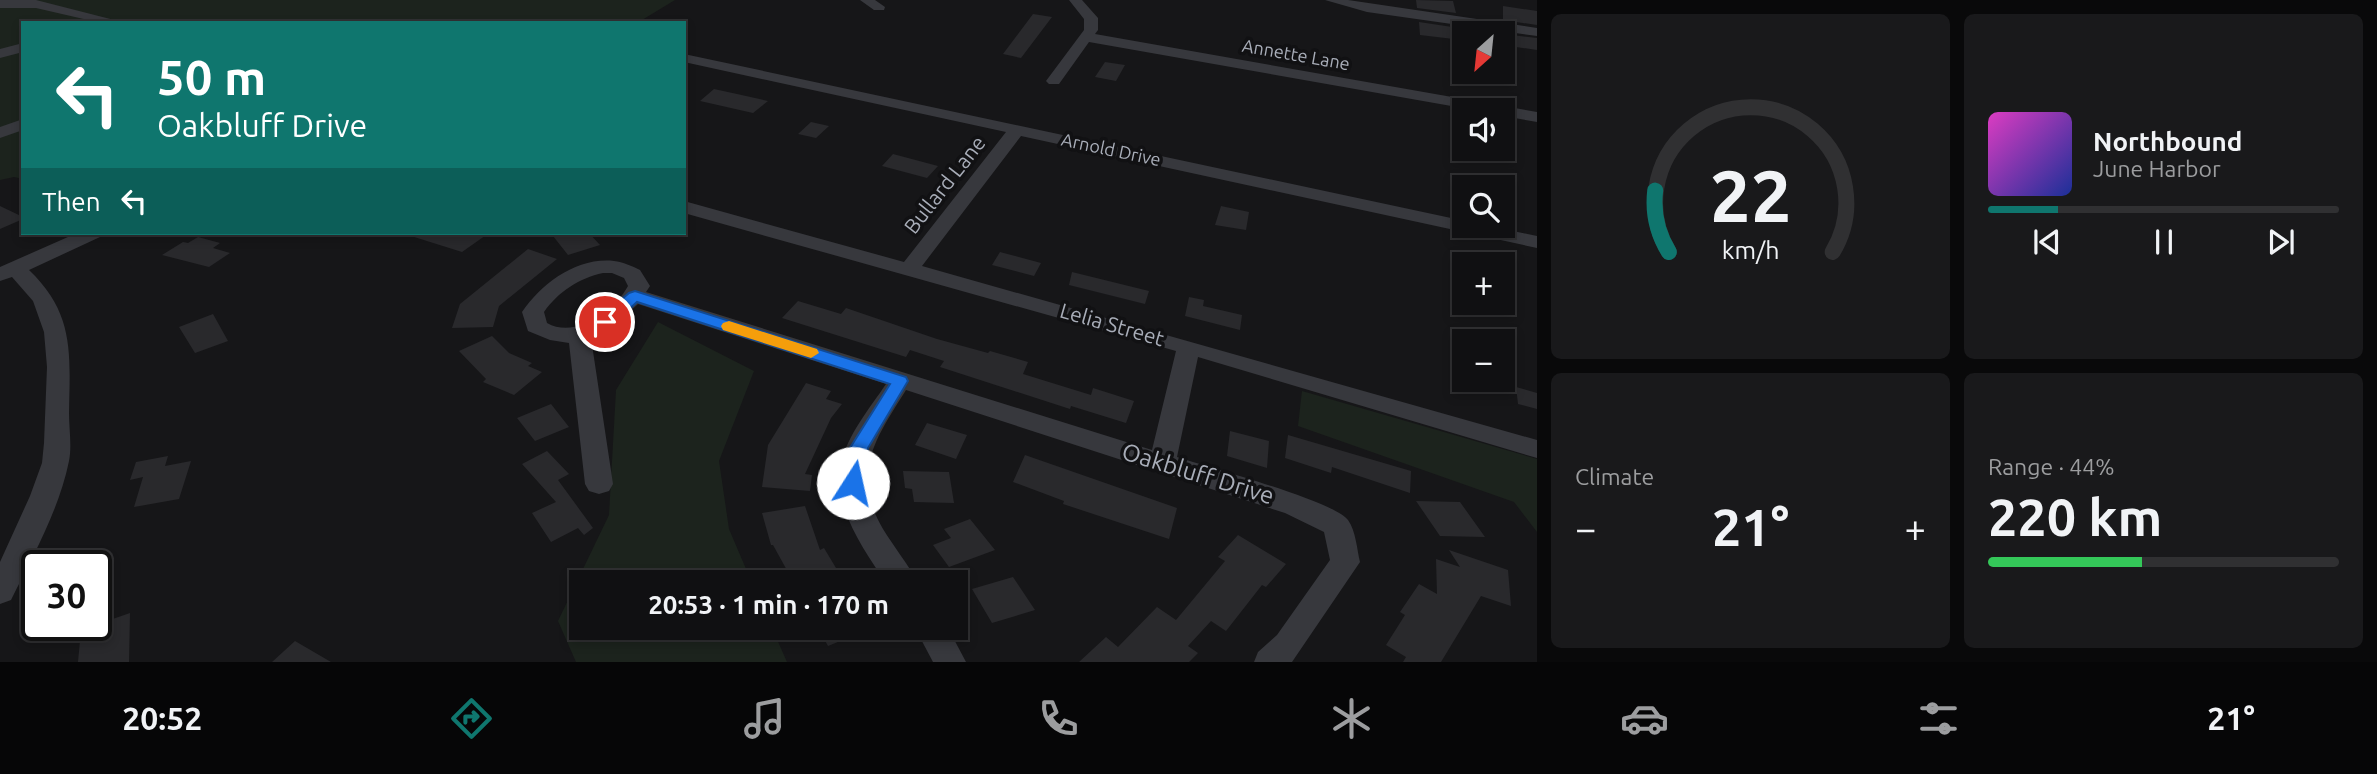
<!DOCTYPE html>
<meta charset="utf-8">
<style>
:root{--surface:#101012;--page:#19191b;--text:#f1f3f6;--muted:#9c9d9f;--line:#303032;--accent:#0f766e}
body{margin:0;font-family:Ubuntu,sans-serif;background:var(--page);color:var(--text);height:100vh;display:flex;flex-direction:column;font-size:26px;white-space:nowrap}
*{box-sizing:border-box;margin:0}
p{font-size:23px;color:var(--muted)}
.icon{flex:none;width:38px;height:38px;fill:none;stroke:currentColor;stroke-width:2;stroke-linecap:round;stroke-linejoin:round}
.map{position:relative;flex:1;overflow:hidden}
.side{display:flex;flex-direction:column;gap:14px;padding:14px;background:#09090a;width:840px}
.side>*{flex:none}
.hud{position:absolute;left:21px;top:21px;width:665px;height:214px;border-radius:0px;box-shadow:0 4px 10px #0003,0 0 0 2px var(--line);background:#0f766e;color:#fff;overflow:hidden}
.needle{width:46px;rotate:207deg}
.fabs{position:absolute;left:1452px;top:21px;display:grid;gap:14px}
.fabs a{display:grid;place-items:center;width:63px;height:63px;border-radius:0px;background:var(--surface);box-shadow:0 4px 10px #0003,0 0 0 2px var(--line);font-size:35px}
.speed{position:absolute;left:21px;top:550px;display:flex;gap:14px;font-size:35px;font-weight:700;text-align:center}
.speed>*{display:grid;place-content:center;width:91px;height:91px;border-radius:50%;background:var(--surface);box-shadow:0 4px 10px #0003,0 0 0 2px var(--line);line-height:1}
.speed .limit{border:4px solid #111;border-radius:10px;background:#fff;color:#111}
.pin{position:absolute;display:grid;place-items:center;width:60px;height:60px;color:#fff;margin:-30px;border:4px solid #fff;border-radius:50%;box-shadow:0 2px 7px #0007}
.me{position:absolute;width:77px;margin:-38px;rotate:10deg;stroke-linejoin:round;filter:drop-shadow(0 0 5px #0008)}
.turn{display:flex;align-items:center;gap:24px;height:147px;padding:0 21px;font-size:32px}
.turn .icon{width:91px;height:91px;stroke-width:2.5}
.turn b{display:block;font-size:49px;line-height:60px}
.then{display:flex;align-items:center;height:66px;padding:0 21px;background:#0003;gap:14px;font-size:26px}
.big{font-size:52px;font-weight:600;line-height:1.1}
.side .widget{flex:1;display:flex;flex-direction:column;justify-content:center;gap:10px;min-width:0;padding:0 24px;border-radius:10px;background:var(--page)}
.side .dial{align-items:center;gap:0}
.dial svg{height:182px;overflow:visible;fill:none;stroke:var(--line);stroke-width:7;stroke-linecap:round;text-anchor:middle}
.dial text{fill:var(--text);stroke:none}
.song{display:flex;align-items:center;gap:21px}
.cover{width:84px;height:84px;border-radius:10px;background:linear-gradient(135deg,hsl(310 70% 55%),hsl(230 70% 35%))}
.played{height:7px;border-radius:4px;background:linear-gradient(90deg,var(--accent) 20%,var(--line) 20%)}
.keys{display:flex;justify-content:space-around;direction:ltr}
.heat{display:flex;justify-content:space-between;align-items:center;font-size:38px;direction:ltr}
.charge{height:10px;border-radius:5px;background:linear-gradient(90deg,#34c759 44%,var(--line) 0)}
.side .tiles{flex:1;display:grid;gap:14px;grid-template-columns:repeat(2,1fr)}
.trip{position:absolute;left:569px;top:570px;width:399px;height:70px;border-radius:0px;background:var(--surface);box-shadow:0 4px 10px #0003,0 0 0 2px var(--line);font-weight:600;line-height:70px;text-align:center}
.dock{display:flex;height:112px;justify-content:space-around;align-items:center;background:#060607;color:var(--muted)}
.dock .icon{width:49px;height:49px}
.dock .active{color:var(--accent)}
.dock b{font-size:32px;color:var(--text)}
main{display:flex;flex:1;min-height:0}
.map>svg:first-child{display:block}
.green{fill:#1c231d}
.building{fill:#29292c}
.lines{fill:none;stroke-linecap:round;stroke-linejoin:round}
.minor{fill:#37383d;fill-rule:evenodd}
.route{fill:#1a73e8;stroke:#114b97;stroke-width:2}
.slow{fill:#f59e0b}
.labels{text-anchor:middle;stroke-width:7;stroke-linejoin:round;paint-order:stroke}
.far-street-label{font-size:18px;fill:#a8adb8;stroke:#111113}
.street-label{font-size:21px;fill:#a8adb8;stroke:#111113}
.near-street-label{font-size:24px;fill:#a8adb8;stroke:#111113}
</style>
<main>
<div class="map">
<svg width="1537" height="662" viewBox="0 0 1537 662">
<rect width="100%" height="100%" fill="#161618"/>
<!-- green -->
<path class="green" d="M0,0H675L637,23H23V179L14,177L0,180Z
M658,322L754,371L719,461L729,529L752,583H581V628H772L787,662H576L558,621L609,515L616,390Z
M1302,391L1537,459V532L1514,502L1298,426Z"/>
<!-- building -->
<path class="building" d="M1416,0L1453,1L1456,13L1417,8Z
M1503,6L1537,11V25L1503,20Z
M1033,14L1052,17L1021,58L1003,54Z
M1419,22L1459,28L1462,40L1420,35Z
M1503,34L1537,38V50L1503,45Z
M1105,62L1125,65L1116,81L1095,77Z
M714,89L737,94L768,101L753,113L700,101Z
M811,122L829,126L816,138L798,134Z
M893,154L938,166L927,178L882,166Z
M0,206L23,217V219L0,229Z
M1221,206L1249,212L1246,230L1215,225Z
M412,233H489L462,252L411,236Z
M565,233H589L600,245L568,255L553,236Z
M198,237L220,243L213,248L230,253L209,267L162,255L183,242L188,243Z
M528,249L557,259L499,306L493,327L452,328L460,304Z
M1000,252L1041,263L1034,276L992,265Z
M1072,272L1149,291L1145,304L1069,285Z
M1189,297L1204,300L1203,306L1242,315L1240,330L1185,316Z
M798,301L841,314L846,308L937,339L988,353L990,351L1028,362L1023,374L1091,395L1093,388L1134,401L1126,423L1071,406L1070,409L940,367L944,361L910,350L906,357L782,318Z
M213,314L228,341L195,353L179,327Z
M492,336L509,353L532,363L528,366L542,372L514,395L483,382L486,379L459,351Z
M806,383L831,391L826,399L842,404L831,418L805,474L812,475L810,491L762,487L768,445Z
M1516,387L1537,393V409L1518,404Z
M551,404L569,427L535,441L517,418Z
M927,423L967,435L956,459L915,445Z
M1230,431L1269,441L1267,468L1227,456Z
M1288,435L1411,471L1410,493L1332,467L1331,473L1285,458Z
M547,451L569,474L558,480L593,528L584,535L578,528L551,542L532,513L556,502L522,464Z
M1025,455L1177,508L1169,539L1063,504L1064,501L1013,482Z
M168,456L165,466L191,461L179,499L134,507L143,477L130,480L136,462Z
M903,471L949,472L954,503L914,502L912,489L905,488Z
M1416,501L1460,502L1485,537L1440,536Z
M805,506L820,550L824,548L845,583H794L773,545H771L762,513Z
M970,519L995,550L949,567L933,545L951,538L944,529Z
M1238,535L1286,564L1266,587L1262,585L1226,631L1211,621L1188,646L1198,653L1189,662H1079L1106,637L1118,647L1157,607L1176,620L1225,561L1218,557Z
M1449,550L1508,570L1511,606L1481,596L1441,662H1403L1406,657L1386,645L1405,615L1400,612L1419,584L1437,594L1436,559L1460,567Z
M1013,577L1035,610L992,623L972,589Z
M130,613L129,662H78L81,630Z
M818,628H870V629L828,646Z
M295,641L331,662H272Z"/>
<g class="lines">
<!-- minor -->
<path class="minor" d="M0,0H36L126,23H101L36,8H0Z
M860,0H875L885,7L884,10H874Z
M1069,0H1082L1098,18V30L1095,34L1537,112V122L1503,116V110H1474L1089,42L1059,84H1049L1046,81L1084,30V19Z
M1325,0H1348L1537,28V36L1367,12Z
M23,43V52L0,58V49Z
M684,54L1465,221V226H1489L1537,236V248L1021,136L922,266L1537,440V458L1198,357L1177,457C1207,467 1334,501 1348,520C1356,531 1357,550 1360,562L1292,662H1254L1258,652L1277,635L1330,560L1324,532L1285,513L906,390C876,438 850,473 883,529C894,547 908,564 918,583H886C864,550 832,506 841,464C847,435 870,408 886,384L638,304L616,324L591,338L613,484L609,491L599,494L589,491L585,484L569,343L550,340L528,331L522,312C542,283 577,257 614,261C623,262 632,266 640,270L650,286L646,292L1152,450L1176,351L684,213V201L904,262L1006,132L684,62ZM603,273H612L624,278L628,286C614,312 575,339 547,323L544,312C558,292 579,278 603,273Z
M23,119V130L0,138V127Z
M77,233H103L100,237L29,270C75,314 70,354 69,413C69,429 72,446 69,461C59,510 33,556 11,600L0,604V562L30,496L42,463L44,443L47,367L44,332L33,301L12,277L0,281V267Z
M915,628H948L966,662H933Z"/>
</g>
<!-- route -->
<path class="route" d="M635,291L906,377L908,381L868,448L860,488H846L843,483L850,448L890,384L637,302L611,326H599L597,322L599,319L629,293Z"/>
<!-- slow -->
<path class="slow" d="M729,321L817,349L819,353L811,358L723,330L721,326L723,323Z"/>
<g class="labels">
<!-- far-street labels -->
<g class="far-street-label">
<text transform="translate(1296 55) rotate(10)" y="6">Annette Lane</text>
<text transform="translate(1111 150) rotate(12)" y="6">Arnold Drive</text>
</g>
<!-- street labels -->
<g class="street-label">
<text transform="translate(945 185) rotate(-52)" y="7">Bullard Lane</text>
<text transform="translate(1112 325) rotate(16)" y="7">Lelia Street</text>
</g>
<!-- near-street labels -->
<g class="near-street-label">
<text transform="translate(1198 474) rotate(17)" y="8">Oakbluff Drive</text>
</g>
</g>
</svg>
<div class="fabs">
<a><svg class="needle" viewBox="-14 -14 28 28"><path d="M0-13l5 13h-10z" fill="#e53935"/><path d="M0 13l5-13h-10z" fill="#9c9d9f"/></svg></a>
<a><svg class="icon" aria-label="sound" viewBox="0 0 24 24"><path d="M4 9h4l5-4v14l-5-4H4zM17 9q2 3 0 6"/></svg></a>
<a><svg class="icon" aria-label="search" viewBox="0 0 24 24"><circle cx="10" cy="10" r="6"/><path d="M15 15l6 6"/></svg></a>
<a>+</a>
<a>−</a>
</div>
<div class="speed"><div class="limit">30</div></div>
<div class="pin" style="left:605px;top:322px;background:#d93025"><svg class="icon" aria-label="arrive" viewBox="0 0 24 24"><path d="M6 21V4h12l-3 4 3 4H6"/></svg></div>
<svg class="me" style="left:853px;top:483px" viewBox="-20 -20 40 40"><circle r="19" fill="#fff"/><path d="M0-13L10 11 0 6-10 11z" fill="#1a73e8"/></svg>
<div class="trip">20:53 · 1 min · 170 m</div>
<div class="hud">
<div class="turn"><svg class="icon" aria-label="left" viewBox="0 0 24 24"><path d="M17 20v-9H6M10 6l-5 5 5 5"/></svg><div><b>50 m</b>Oakbluff Drive</div></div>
<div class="then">Then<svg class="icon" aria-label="left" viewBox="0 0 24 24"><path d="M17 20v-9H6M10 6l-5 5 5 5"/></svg></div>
</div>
</div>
<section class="side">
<div class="tiles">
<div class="widget dial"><svg viewBox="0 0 100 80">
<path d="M14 69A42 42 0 1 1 86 69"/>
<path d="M14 69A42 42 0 0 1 8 42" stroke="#0f766e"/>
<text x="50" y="56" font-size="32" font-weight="700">22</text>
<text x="50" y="72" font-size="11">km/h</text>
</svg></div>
<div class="widget">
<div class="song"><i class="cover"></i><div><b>Northbound</b><p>June Harbor</p></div></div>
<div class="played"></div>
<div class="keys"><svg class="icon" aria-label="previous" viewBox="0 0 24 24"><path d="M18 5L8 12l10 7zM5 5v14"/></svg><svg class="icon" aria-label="pause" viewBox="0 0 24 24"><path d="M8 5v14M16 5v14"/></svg><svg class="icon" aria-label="next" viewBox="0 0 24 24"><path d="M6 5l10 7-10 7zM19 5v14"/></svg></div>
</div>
<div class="widget"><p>Climate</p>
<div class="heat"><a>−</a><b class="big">21°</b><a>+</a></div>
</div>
<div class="widget"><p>Range · 44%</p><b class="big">220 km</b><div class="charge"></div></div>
</div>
</section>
</main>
<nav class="dock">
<b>20:52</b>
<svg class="icon active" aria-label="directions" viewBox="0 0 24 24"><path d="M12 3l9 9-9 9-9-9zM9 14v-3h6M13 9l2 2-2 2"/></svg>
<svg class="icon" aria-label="music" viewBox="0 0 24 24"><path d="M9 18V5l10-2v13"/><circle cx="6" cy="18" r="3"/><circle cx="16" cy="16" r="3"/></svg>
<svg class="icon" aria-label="phone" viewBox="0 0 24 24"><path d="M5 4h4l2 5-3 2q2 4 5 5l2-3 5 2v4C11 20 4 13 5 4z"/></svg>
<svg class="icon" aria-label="climate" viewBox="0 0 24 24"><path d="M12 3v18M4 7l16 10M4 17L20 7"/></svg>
<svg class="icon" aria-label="car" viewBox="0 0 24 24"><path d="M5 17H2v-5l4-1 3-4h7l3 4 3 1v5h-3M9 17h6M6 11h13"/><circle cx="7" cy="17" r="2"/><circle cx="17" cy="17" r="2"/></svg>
<svg class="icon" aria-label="filters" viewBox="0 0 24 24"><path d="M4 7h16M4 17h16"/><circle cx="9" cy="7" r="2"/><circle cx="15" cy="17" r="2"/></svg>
<b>21°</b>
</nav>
